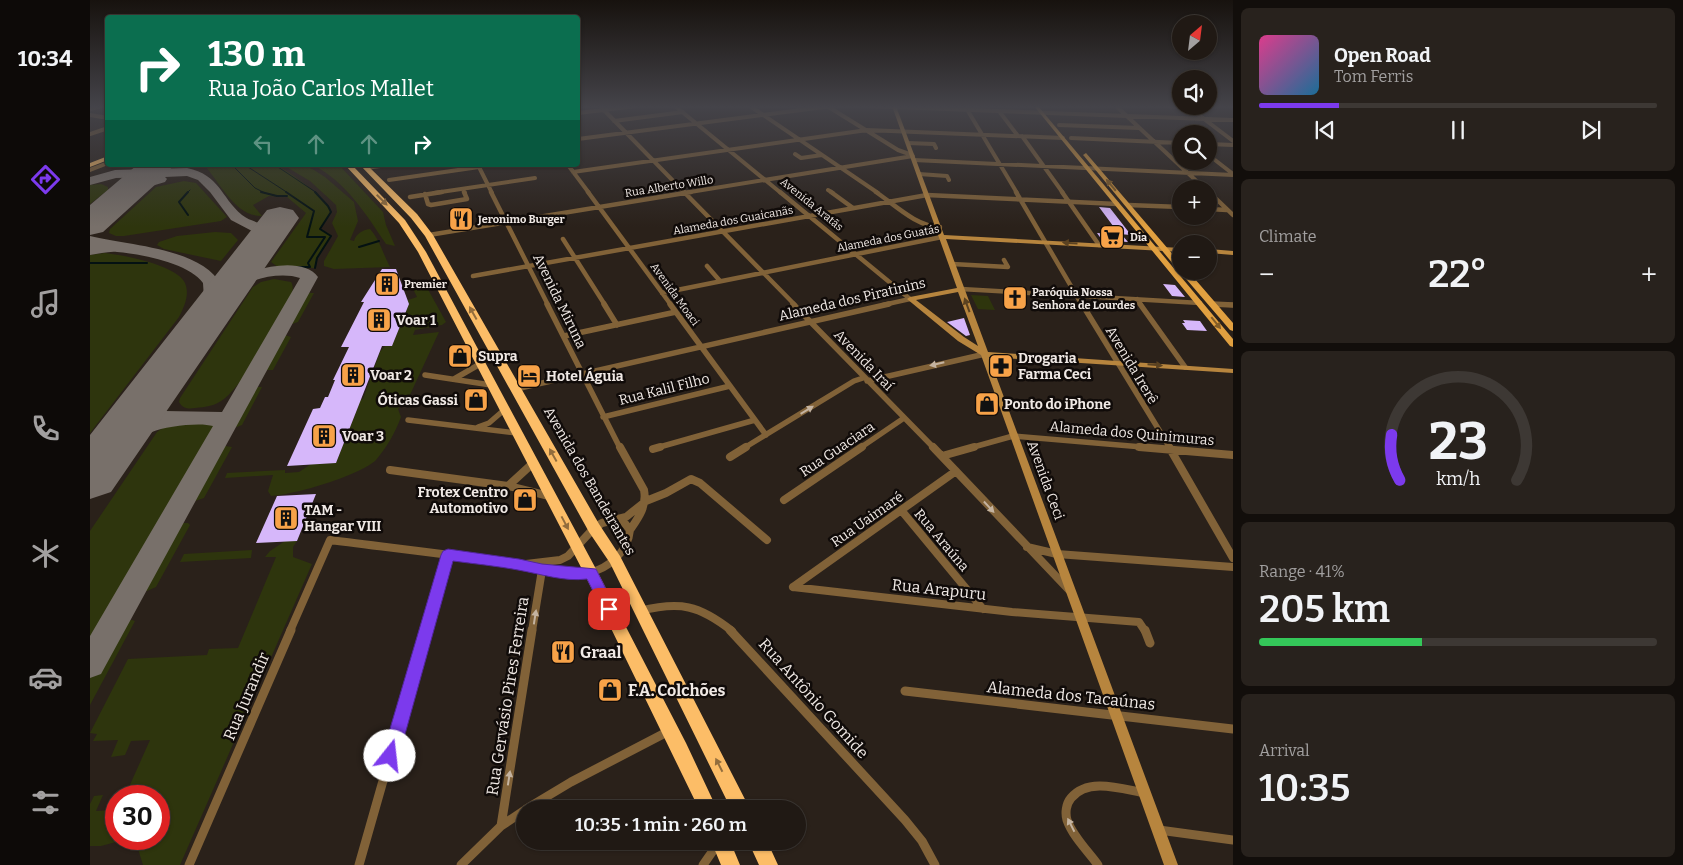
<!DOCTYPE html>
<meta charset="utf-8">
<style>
:root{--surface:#201914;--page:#28221d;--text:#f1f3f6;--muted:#a2a0a0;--line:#3d3834;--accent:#7c3aed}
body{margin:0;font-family:Bitter,serif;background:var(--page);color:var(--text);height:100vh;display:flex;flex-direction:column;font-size:19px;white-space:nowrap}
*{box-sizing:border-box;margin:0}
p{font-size:16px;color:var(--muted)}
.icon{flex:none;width:28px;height:28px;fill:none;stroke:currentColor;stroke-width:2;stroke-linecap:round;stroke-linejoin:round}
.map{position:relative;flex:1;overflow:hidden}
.side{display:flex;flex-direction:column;gap:8px;padding:8px;background:#120e0b;width:450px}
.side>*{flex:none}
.banner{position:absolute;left:15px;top:15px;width:475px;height:152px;border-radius:5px;box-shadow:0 1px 4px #0004,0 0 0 1px var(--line);background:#0b6e4f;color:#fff;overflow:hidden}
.needle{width:32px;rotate:28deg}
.buttons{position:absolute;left:1082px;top:15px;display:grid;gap:10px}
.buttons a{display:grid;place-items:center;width:45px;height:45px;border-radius:50%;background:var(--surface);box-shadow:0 1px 4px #0004,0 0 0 1px var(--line);font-size:25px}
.speed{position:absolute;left:15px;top:785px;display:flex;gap:10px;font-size:25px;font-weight:700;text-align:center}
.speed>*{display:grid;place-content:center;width:65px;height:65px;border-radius:50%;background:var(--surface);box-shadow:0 1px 4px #0004,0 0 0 1px var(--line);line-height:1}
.speed .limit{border:8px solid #d22;background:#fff;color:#111}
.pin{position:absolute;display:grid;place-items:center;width:42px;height:42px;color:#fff;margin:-21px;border-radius:10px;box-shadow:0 2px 8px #0006}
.me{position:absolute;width:55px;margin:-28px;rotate:16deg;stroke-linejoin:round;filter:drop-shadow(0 0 4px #0008)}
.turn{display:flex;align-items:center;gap:18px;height:105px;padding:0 20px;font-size:22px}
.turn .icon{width:65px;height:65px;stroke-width:2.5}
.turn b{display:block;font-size:35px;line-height:42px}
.lanes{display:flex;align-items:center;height:48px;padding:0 20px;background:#0003;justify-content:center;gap:25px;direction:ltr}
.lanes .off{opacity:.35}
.big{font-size:38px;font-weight:600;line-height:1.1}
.side .tile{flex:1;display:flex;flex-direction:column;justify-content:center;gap:8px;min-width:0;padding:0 18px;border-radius:8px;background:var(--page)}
.side .dial{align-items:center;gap:0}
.dial svg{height:130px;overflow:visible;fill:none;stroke:var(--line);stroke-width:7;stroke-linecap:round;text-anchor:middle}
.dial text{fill:var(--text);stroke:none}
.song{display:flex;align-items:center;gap:15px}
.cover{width:60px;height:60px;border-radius:8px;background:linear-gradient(135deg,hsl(330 70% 55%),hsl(200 70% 35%))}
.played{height:5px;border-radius:2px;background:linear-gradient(90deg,var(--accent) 20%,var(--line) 20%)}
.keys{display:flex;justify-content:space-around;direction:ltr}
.heat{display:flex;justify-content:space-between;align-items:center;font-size:28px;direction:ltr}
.charge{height:8px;border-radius:4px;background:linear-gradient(90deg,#34c759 41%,var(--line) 0)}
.trip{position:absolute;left:426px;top:800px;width:290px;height:50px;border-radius:25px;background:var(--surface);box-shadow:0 1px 4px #0004,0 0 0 1px var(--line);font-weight:600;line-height:50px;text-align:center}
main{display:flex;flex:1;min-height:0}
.tabs{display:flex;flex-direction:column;width:90px;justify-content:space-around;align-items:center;background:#0d0a08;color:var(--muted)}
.tabs .icon{width:35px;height:35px}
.tabs .on{color:var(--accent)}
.tabs b{font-size:22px;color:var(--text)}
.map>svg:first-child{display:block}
.green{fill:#2e350d}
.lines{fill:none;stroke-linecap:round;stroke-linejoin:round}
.stream-far1{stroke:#041112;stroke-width:1}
.stream{stroke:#041112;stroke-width:2}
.taxiway{fill:#78706a;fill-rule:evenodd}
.runway{fill:#78706a;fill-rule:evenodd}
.building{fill:#d6b7fa}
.street-far4{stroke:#816238;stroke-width:4}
.street-far3{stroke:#816238;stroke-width:4.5}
.street-far2{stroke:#816238;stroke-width:5.5}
.street-far1{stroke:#816238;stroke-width:8}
.street{stroke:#816238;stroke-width:9}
.secondary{fill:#b7853e;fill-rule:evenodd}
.primary{fill:#e1a040;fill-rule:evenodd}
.highway{fill:#fcbd67;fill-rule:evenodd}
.oneway{fill:#835d27}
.oneway2{fill:#926d3d}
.oneway3{fill:#5b4221}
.oneway4{fill:#c4b3a0}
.route{fill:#7c3aed;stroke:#51269a}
.labels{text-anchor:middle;stroke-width:5;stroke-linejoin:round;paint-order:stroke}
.far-street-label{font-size:11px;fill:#f0e9e5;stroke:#100b09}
.far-poi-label{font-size:11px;font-weight:bold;fill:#f0e9e5;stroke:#100b09;text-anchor:start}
.street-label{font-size:14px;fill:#f0e9e5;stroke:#100b09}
.poi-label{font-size:14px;font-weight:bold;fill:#f0e9e5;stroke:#100b09;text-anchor:start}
.near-street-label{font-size:16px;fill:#f0e9e5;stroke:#100b09}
.near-poi-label{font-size:16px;font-weight:bold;fill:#f0e9e5;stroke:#100b09;text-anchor:start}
</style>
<main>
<nav class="tabs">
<b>10:34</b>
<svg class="icon on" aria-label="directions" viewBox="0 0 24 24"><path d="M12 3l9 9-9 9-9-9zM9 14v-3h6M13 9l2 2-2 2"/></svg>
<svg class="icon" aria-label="music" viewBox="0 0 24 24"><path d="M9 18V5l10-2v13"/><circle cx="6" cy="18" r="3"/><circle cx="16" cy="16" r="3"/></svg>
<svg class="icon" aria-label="phone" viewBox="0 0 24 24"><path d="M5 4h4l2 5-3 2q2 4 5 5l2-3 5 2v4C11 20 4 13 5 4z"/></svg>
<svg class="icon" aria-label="climate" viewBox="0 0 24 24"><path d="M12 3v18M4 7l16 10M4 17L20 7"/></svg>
<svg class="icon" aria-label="car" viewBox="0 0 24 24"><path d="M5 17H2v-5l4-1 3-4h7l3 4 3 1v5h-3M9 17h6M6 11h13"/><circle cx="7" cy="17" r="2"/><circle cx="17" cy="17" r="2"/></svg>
<svg class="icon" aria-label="filters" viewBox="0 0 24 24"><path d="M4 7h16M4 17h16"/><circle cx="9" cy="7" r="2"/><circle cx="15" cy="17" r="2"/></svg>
</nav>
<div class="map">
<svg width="1143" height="865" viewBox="0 0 1143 865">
<rect width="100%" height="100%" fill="#2a211a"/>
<!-- green -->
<path class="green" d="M114,165C128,165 175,162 185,165C198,170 238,199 240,212L230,229L240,234L241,236L227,258L224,268L188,267L181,262L216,213L197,197L179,196L163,205L172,216C145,217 130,182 114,165Z
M193,165H214L224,170L235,177L264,202L268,221L260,240L264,241C266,234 272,230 280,229C290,240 293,254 300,267L244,269L234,266V261L248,236L242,223L247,212L246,205L220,181Z
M223,165H249L293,212L296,225L305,246L296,244C275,213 257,183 223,165Z
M94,181L106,183L137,217L131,221L34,236H26L19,233L20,229L66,187Z
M11,184L18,187V190L0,204V185Z
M125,232L141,233L148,240L131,261L74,249L67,245L69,242L87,236Z
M15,253C33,255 87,265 95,283C100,295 94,307 89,317L0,433V255Z
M184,279L201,282C214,299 150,387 134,399C125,406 116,407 105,408C99,409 93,409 89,402L90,398L163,287L171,282Z
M335,284L356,322L352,325L325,330L323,335L349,332L319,397L308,409L311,417C305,433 297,447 286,460C271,475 204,495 181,496L178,491L183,475L135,478L137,473L195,470V473L209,472L221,464L246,463L268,407L238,400L273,399L290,352L295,346H302L318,307L298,301L318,300L327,297L323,289Z
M218,293H224L208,322L202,324L200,322L215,295Z
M881,295L898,296L905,310L888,309Z
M195,335L201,337L183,370H175L192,337Z
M165,387H172L152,425L147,427L142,425L161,390Z
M87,422H121L128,429L0,654V531L67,432L78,424Z
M135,446L142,447L114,498L105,501L102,498L104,491L128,451Z
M93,523H98L100,525L66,587L57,591L52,590V586L82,532L87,526Z
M195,541H207L203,547V557L222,564L90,865H53L48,849L26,842L11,846H0V804L4,796L13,795L6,811L26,810V839H69V796H35L60,740L41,741L35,755L21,757L28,740L3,741L7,734L0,733L38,659L117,655L119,649L148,648L186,557H175L180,551Z
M162,550L161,558L90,562L94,554Z
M42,620L45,621L0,705V675L27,627L34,622Z"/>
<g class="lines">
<!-- stream-far1 -->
<path class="stream-far1" d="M142,165L165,188L175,193
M155,165L198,193
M185,165L227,193
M97,193L100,190"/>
<!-- stream -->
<path class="stream" d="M171,192L187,196H197
M98,215L89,202L98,192
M269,247L289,241
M0,263H57
M192,267H220L218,263L235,237H217L224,211L196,192
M225,268L227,258L241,236L230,229L241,212L238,206L225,192"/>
<!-- taxiway -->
<path class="taxiway" d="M97,168C130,175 130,196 152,215C162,223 174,221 181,234L179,242H167L162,231L141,220L120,192L108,180L97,176L75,177L77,179L75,182L55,188L36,197L31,196L29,193C37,183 51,180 62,177L26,178L0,185V177L25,170Z
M0,220L6,221L9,224L5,228L0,230Z
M0,236C36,245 113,248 131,285C151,271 211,253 228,277L11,674L0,678V636L123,426C111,422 75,426 62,432C46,438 34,453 16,448L13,443C20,431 42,422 55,419C48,411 44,402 50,392L58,390L66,392L69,397L70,407L75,411L132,412L210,278C196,273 174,276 160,282C151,286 142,296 132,293L130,306L124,318L118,319L112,318L109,314L114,299L113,283C99,263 51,254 27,252C19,251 9,254 0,255Z"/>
<!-- runway -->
<path class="runway" d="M47,165H83L79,172L13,232L0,235V205Z
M190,207L203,210L209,218L21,492L0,499V435L177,210Z"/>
</g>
<!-- building -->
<path class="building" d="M1009,207L1020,208L1041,235L1029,234Z
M372,210L377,224L369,226L363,211Z
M1007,233L1032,235L1038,242L1012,240Z
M292,269H306L319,304L302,346H292L246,463L197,466L223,409L230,408L235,397H238L245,380H243L259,347H251L274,302H271Z
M1073,284L1085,285L1095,297L1082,296Z
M874,318L880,335L876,336L857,322Z
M1093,320L1110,321L1117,331L1097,330L1092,323H1095Z
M226,494L207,541L166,543L187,496Z"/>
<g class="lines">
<!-- street-far4 -->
<path class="street-far4" d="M510,106L595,193
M585,106L691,193
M660,106L788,193
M737,106L808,150L822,155
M778,106L1143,120
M875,106L927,193
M1026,106L1115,189
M1074,106L1098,107
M1097,106L1143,141
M0,109L12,106
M909,111L928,136
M488,113L546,106
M0,115L18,118
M524,121L593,112
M969,125L1049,128
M0,134L18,128
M932,136L973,193
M981,138L1091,143
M488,139L742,106
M818,143L844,144L846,148
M1119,144L1143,145
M705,154L711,158L732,155
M824,160L1143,175
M1125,160L1143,174
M388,165L402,193
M478,165L499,193
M276,168L297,165
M0,170L18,163
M483,172L777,130L973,138
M829,174L857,176L859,180
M299,180L389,167
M373,189L375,193
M738,190L743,193
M1119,192L1120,193
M344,193L445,178
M594,193L823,156"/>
<!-- street-far3 -->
<path class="street-far3" d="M401,192L458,305
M498,192L581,305
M594,192L705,305
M690,192L820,299
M741,192L763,208
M786,192C805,205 827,227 850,227
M926,192L992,305
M972,192L1009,245
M1119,192L1143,215
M335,194L338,204L341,205L377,199L374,192
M320,197L352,192
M1038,205L1091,207
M1119,209L1137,210
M339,235L601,192
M473,239L515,305
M862,264L918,267L914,260
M617,266L630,281
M383,276L837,195L1027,204
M871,289L1110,303
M572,293L852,237
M1047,299L1051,305
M1122,304L1143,305
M793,305L820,299"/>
<!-- street-far2 -->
<path class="street-far2" d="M457,304L530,448
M514,304L527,325
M580,304L676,435
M703,304L844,448
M992,304L1080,448
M1050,304L1095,367
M1122,304L1143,305
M474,336L586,312
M335,375L401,385
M364,379L390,364
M777,381L895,354
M426,389L799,304
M513,417L640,386
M318,420L427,433
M388,427L399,423L414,410
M566,448L665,420
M654,448L764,381L773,378
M770,448L814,418
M880,448L923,436L1064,448"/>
<!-- street-far1 -->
<path class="street-far1" d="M530,447L554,490C557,506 549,517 540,530
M843,447L979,590
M1049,447L1143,455
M1079,447L1143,558
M563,449L570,447
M852,456L884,447
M640,457L656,447
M300,470L418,486L459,496
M418,486L442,464
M694,500L772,447
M811,510L893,609
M937,547L967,554L1143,567
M436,564L470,560L478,556L504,528L512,523L536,517L556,501L576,493L601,479L610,483L677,540
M703,587L922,612L1049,622L1055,631
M703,587L866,471
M550,611C590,601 609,605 642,631
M200,631L240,540C302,548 364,555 426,564C450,567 473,578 498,573C518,569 538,552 540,530L533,521L528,519
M336,631L358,555
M442,631L452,570"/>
<!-- street -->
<path class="street" d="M640,630L815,820L832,841L845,865
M1055,630L1060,643
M815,691L1143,729
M436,809L481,782L579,731
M411,826L442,630
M1069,830L1143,840
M99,865L201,630
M269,865L336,630
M371,865L411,826L435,810
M613,865L629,842
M1008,865C998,851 983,837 977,820C975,813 976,804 981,798C998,777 1032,789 1055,793"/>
<!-- secondary -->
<path class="secondary" d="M802,106H806L854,235L1091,248V252L856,239L898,352L1143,369V373L899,357L1088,865H1074L891,355L868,341L817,299L820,297L867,288ZM868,292L888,346L874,337L826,300Z
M1119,249L1143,251V255L1119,253Z"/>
<!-- primary -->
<path class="primary" d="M944,106H948L1143,339V347L1140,346Z
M996,153L1091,264V271H1098L1143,323V331L1140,330L1091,273V270H1088L994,156L993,155Z"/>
<!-- highway -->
<path class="highway" d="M18,156V160L0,167V163Z
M255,165H262L315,220L336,252L506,569L596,743L627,809H609L495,575L328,252L309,223Z
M270,165H277L327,214L343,235L509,524L530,556L660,809H641L520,563L499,532L335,236L321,218Z
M621,841H640L650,865H631Z
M658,841H677L688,865H669Z"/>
</g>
<!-- one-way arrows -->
<defs><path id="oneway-solid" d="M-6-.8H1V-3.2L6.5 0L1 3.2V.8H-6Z" transform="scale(1.25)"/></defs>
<g class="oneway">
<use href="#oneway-solid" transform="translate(1021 185) rotate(-130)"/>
<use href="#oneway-solid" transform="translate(1126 323) rotate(51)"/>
</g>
<g class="oneway2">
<use href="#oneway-solid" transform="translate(292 200) rotate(45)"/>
<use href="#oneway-solid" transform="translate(383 313) rotate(-119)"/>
<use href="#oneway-solid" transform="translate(463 455) rotate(-119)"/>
<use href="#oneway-solid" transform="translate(475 523) rotate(62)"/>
<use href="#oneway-solid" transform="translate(629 765) rotate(-117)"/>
</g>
<g class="oneway3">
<use href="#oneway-solid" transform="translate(980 243) rotate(-177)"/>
<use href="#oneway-solid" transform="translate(877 305) rotate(-110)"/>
<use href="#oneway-solid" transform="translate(1065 365) rotate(5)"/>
</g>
<g class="oneway4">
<use href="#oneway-solid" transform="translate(847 364) rotate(167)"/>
<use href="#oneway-solid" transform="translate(717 410) rotate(-31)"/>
<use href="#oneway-solid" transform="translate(899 507) rotate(47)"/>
<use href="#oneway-solid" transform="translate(445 617) rotate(-81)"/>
<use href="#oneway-solid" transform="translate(419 778) rotate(-81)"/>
<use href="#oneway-solid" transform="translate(981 825) rotate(-117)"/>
</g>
<!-- sky -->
<linearGradient id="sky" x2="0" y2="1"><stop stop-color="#17120e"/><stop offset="0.47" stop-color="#444349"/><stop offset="1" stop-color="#444349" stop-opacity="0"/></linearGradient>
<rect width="1143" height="227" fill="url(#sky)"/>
<!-- route -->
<path class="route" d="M358,549L429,559L452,564L506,569L526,609L524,613L519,615L514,613L497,579C474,582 451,574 428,570C407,566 385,564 363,561L309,756L306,762L300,764L294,762L292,756L351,555L353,551Z"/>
<!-- icons -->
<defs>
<symbol id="restaurant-square" viewBox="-11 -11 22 22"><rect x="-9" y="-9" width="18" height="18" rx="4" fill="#f7a248" stroke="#100b09"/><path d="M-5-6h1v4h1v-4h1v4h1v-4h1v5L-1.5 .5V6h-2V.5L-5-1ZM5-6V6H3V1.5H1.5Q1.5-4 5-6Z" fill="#111"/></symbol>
<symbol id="supermarket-square" viewBox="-11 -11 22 22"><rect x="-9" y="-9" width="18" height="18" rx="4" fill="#f7a248" stroke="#100b09"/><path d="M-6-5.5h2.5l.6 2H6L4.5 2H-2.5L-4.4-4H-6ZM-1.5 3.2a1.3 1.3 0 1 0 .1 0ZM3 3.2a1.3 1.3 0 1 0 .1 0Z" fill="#111"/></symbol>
<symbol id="building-square" viewBox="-11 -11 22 22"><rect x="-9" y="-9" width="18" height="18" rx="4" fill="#f7a248" stroke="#100b09"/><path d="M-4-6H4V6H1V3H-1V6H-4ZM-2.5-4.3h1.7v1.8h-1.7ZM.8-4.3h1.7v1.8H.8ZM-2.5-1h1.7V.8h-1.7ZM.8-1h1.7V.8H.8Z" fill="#111"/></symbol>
<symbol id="church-square" viewBox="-11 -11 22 22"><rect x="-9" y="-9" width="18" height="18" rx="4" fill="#f7a248" stroke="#100b09"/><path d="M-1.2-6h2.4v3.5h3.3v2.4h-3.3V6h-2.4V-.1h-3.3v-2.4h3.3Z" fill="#111"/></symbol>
<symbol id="shop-square" viewBox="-11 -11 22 22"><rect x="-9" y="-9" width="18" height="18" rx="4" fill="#f7a248" stroke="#100b09"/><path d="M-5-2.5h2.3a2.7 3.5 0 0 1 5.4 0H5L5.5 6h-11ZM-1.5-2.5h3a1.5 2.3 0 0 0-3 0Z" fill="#111"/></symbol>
<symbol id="pharmacy-square" viewBox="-11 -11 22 22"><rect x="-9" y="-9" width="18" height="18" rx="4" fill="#f7a248" stroke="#100b09"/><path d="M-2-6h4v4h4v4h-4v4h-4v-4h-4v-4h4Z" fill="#111"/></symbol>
<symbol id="hotel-square" viewBox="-11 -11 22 22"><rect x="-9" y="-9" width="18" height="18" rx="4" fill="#f7a248" stroke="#100b09"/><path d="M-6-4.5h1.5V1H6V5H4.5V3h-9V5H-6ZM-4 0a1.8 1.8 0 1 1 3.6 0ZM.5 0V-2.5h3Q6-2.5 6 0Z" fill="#111"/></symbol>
</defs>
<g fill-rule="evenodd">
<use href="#restaurant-square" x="357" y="205" width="28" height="28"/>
<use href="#supermarket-square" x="1008" y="223" width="28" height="28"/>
<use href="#building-square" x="283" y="270" width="28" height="28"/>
<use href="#church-square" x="911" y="284" width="28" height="28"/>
<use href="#building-square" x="275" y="306" width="28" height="28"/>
<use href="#shop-square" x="356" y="342" width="28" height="28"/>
<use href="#pharmacy-square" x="897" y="352" width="28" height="28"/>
<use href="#building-square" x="249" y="361" width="28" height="28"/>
<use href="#hotel-square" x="425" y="362" width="28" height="28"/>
<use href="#shop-square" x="372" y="386" width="28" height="28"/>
<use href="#shop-square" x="883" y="390" width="28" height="28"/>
<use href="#building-square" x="220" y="422" width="28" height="28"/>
<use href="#shop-square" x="421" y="486" width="28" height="28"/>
<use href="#building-square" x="182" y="504" width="28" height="28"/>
<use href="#restaurant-square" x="459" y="638" width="28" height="28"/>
<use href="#shop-square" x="506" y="676" width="28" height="28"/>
</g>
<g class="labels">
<!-- far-street labels -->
<g class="far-street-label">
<text transform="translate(579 186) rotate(-9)" y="4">Rua Alberto Willo</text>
<text transform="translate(722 204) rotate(39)" y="4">Avenida Aratãs</text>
<text transform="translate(643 220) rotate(-10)" y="4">Alameda dos Guaicanãs</text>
<text transform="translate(798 238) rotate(-11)" y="4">Alameda dos Guatás</text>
<text transform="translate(585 294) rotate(54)" y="4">Avenida Moaci</text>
</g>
<!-- far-poi labels -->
<g class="far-poi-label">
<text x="388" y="223">Jeronimo Burger</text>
<text x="1040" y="241">Dia</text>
<text x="314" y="288">Premier</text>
<text x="942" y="296">Paróquia Nossa<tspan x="942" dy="13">Senhora de Lourdes</tspan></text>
</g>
<!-- street labels -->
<g class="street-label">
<text transform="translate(762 299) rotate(-13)" y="5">Alameda dos Piratinins</text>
<text transform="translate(470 301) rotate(64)" y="5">Avenida Miruna</text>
<text transform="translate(774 360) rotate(46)" y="5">Avenida Iraí</text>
<text transform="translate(1042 365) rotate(59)" y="5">Avenida Irerê</text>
<text transform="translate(574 389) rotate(-14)" y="5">Rua Kalil Filho</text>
<text transform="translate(1042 433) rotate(5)" y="5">Alameda dos Quinimuras</text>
<text transform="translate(747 449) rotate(-34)" y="5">Rua Guaciara</text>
<text transform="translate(956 480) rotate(70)" y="5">Avenida Ceci</text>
<text transform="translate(500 481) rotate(60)" y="5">Avenida dos Bandeirantes</text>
<text transform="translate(777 519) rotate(-35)" y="5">Rua Uaimaré</text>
<text transform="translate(852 540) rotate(50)" y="5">Rua Araúna</text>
</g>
<!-- poi labels -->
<g class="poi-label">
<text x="306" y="325">Voar 1</text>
<text x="388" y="361">Supra</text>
<text x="928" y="363">Drogaria<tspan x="928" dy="16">Farma Ceci</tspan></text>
<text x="280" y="380">Voar 2</text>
<text x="456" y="381">Hotel Águia</text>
<text x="368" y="405" text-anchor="end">Óticas Gassi</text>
<text x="914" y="409">Ponto do iPhone</text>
<text x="252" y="441">Voar 3</text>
<text x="418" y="497" text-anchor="end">Frotex Centro<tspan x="418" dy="16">Automotivo</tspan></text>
<text x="214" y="515">TAM -<tspan x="214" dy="16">Hangar VIII</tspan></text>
</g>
<!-- near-street labels -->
<g class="near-street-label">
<text transform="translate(849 589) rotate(6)" y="6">Rua Arapuru</text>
<text transform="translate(981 695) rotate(6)" y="6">Alameda dos Tacaúnas</text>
<text transform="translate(156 696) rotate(-67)" y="6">Rua Jurandir</text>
<text transform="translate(417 696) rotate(-81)" y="6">Rua Gervásio Pires Ferreira</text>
<text transform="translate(724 698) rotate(48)" y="6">Rua Antônio Gomide</text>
</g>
<!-- near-poi labels -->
<g class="near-poi-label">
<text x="490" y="658">Graal</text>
<text x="538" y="696">F.A. Colchões</text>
</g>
</g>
</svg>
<div class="buttons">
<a><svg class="needle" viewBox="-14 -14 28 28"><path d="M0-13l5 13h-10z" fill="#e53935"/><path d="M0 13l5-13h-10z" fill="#a2a0a0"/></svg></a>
<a><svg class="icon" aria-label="sound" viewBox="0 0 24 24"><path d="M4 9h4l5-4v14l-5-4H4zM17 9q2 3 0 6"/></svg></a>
<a><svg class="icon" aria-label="search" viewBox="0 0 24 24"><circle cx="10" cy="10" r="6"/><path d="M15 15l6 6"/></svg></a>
<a>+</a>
<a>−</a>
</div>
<div class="speed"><div class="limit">30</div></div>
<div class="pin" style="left:519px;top:609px;background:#d93025"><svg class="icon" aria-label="arrive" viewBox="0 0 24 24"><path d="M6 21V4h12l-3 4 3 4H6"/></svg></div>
<svg class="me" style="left:300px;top:756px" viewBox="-20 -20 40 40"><circle r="19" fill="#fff"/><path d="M0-13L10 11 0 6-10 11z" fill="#7c3aed"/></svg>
<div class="trip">10:35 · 1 min · 260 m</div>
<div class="banner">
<div class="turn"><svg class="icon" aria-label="right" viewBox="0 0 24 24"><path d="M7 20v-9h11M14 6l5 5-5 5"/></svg><div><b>130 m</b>Rua João Carlos Mallet</div></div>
<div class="lanes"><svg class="icon off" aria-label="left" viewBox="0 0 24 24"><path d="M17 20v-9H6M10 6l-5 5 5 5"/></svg><svg class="icon off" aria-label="ahead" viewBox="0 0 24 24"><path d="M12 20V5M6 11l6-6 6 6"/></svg><svg class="icon off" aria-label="ahead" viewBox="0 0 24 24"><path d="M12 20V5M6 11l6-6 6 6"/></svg><svg class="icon" aria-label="right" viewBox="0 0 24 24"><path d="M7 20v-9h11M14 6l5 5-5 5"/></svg></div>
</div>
</div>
<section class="side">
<div class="tile">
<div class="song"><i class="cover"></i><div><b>Open Road</b><p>Tom Ferris</p></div></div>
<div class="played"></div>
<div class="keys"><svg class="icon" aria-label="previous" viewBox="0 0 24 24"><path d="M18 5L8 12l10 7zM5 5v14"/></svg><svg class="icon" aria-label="pause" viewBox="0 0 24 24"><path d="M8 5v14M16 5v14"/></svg><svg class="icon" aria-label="next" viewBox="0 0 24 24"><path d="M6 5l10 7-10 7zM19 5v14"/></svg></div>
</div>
<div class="tile"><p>Climate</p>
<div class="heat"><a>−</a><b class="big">22°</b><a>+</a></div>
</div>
<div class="tile dial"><svg viewBox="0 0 100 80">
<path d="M14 69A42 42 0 1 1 86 69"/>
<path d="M14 69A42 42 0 0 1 9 41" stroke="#7c3aed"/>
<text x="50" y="56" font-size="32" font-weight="700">23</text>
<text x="50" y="72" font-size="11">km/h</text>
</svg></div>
<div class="tile"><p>Range · 41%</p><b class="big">205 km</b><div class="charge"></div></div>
<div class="tile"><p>Arrival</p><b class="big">10:35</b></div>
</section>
</main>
